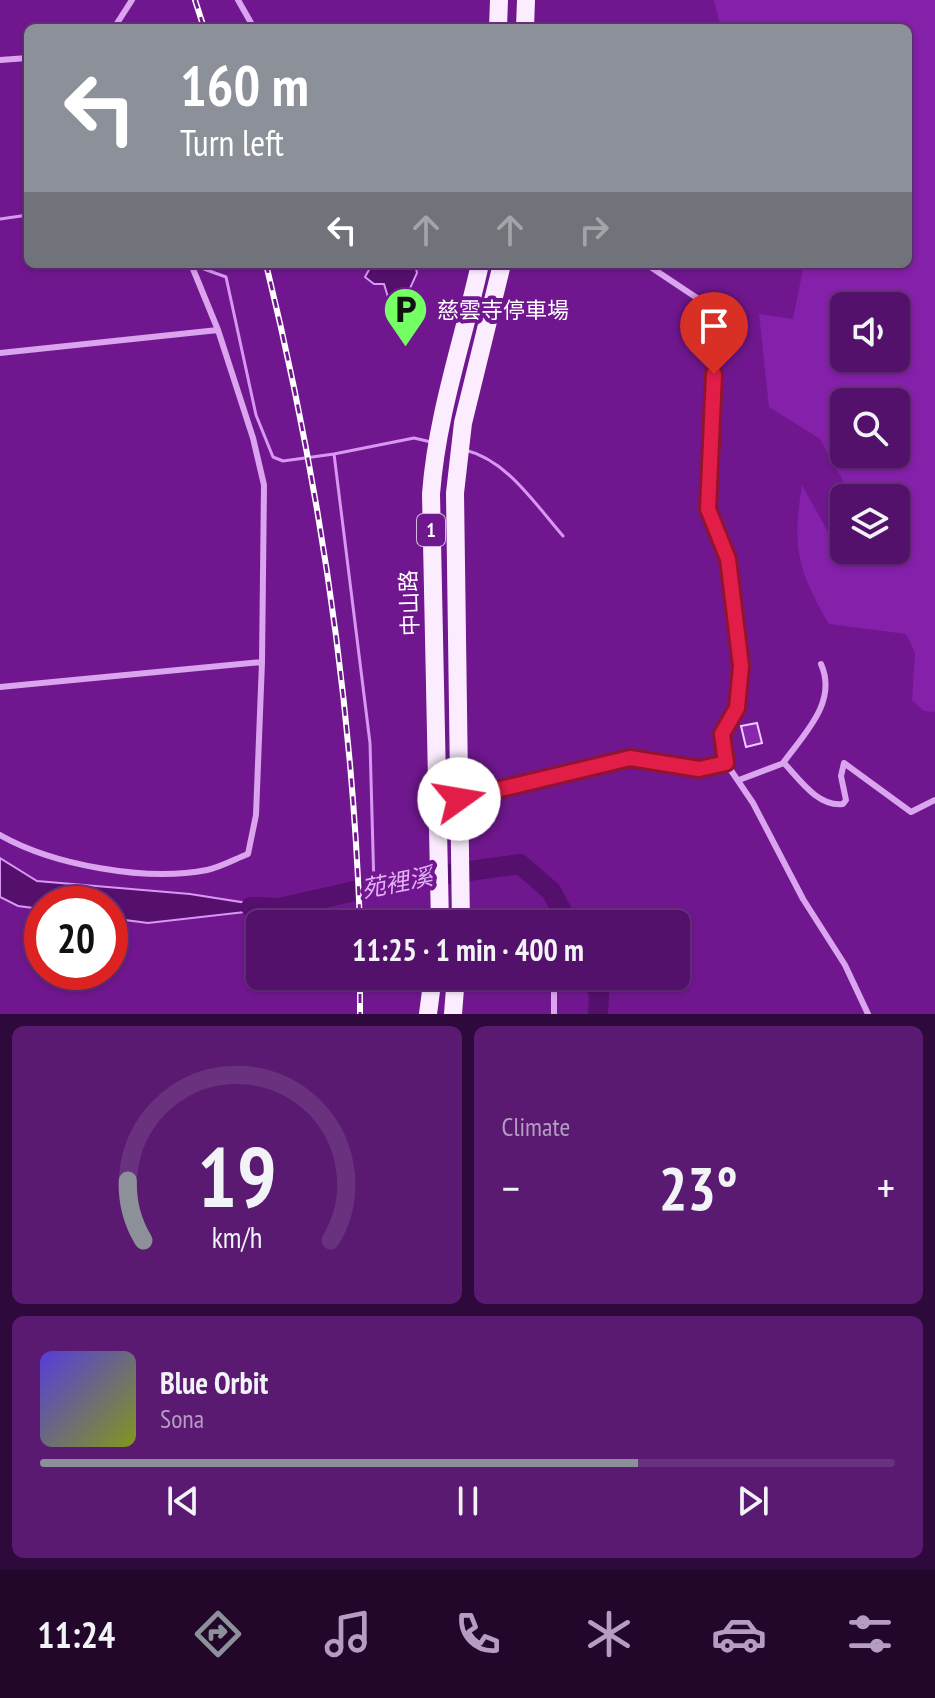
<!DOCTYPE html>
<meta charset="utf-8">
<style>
:root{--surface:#54116b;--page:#5a1a71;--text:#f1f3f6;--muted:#b59dc1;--line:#6a317e;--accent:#8c9099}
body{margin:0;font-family:"PT Sans Narrow","Noto Sans TC",sans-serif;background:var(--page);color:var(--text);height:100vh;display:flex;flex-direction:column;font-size:30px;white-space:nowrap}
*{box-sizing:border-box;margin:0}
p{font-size:26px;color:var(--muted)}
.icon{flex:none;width:44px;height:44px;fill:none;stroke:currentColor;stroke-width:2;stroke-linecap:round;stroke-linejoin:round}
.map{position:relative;height:1014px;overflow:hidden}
.sheet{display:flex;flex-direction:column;gap:12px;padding:12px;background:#2e093b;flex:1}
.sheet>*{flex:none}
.banner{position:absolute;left:24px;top:24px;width:888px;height:244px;border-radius:12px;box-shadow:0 2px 6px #0004,0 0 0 2px var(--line);background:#8c9099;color:#fff;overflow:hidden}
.fabs{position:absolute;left:830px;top:292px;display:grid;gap:16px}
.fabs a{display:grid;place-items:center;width:80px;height:80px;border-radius:12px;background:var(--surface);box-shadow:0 2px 6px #0004,0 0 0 2px var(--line);font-size:40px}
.speed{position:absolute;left:24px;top:886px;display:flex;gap:16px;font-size:40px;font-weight:700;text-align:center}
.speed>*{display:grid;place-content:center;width:104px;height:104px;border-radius:50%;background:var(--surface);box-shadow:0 2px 6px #0004,0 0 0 2px var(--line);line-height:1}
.speed .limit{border:12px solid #d22;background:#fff;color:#111}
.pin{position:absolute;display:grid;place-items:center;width:68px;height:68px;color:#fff;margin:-82px -34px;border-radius:50% 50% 50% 0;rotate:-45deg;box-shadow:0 0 8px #0007}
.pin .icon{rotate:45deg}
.me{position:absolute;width:88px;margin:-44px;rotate:77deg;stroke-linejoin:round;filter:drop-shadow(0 0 6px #0008)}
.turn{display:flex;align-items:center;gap:28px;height:168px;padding:0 24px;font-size:36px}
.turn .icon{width:104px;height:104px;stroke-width:2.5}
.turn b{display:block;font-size:56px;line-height:68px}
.lanes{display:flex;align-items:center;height:76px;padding:0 24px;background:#0003;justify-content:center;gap:40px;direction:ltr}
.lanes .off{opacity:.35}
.big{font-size:60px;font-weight:600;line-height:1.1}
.sheet .card{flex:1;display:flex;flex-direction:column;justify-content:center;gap:12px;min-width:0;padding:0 28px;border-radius:12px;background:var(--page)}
.sheet .dial{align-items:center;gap:0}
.dial svg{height:208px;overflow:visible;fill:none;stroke:var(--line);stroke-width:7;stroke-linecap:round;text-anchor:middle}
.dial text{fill:var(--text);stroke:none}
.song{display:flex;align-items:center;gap:24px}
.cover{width:96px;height:96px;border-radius:12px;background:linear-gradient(135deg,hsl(250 70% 55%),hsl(70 70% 35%))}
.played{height:8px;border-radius:4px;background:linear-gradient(90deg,var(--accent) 70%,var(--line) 70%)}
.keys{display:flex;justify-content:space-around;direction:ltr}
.heat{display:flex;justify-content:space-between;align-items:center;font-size:44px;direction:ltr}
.sheet .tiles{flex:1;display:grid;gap:12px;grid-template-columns:1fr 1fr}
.card:last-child{grid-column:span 2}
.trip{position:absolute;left:246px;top:910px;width:444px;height:80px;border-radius:12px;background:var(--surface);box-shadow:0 2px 6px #0004,0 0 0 2px var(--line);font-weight:600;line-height:80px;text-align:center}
.tabs{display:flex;height:128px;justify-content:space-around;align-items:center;background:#22072b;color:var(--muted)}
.tabs .icon{width:56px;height:56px}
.tabs .active{color:var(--accent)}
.tabs b{font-size:36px;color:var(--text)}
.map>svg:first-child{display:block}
.green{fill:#8420a9;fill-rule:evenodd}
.water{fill:#550f6d;stroke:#d897f2;stroke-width:2}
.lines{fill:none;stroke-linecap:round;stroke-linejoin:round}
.stream{stroke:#d897f2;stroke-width:3}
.river{stroke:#550f6d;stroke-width:20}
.building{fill:#8926ae;stroke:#eecbfb;stroke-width:2}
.service{stroke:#dba4ef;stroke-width:6}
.primary{stroke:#fbedff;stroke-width:18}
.rail-casing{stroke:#fff;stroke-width:6}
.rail{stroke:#70178f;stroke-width:3;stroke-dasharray:9;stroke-linecap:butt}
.route-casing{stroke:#92132f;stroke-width:20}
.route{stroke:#e11d48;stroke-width:14}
.labels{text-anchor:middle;stroke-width:8;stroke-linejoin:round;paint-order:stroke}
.shield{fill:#70178f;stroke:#d4b9dd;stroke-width:2}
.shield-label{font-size:20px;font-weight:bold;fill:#fff}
.poi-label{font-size:22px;fill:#fff;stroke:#70178f;text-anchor:start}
.street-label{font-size:22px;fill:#fff;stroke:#70178f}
.water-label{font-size:24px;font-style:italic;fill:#e3b0f6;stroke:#70178f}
</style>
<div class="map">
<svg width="935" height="1014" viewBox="0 0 935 1014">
<rect width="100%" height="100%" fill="#70178f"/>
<!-- green -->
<path class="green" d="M714,0H935V712L924,711L912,700L915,653L906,634L829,624C797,569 792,547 802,485L827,530L844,529V550H896V498H849L847,488L820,439L769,407L759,314L793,319L804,264H908V28H721ZM844,306H896V358H844ZM844,402H896V454H844Z"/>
<!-- water -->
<path class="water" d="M390,264H415L417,273L402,306L392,310L384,284H374L365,277L370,268L387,269Z
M0,858L37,881L190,894L279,908L148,923L110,918V904H42V909L18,906L0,897Z"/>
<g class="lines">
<!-- stream -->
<path class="stream" d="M0,219L28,215
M201,264L204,269L226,277L256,415L273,457L283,461L334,454
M465,450C507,460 535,504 563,536
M374,887L370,743L334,454L414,438L431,442"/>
<!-- river -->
<path class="river" d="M251,907L279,908L404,880L520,864L551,891L569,924
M592,976L599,994L598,1014"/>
</g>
<!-- building -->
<path class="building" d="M757,723L762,743L746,747L741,726Z"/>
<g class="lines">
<!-- service -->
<path class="service" d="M238,0L254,28
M114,28L132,0
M0,60L28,58
M646,264L700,300L714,343L708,509L728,559L741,666L737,708L722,734L726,763L753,803L803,899L845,965L868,1014
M0,353L218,330
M0,687L262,662
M783,763C804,734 838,702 821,664
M739,780L784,763C800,780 818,807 843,804L846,800L841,776L844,763L911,812L935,800
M441,801L630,758L699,769L726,763
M0,835C53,865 146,882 207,870C221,867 235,859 248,854L256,815L262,662L264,485L253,438L218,330L191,264
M465,922L490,924
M554,976V1014"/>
<!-- primary -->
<path class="primary" d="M498,28L499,0
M525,28L526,0
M440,924L431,494C437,414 463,341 480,264
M461,924L455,493L463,423L502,264
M428,1014L433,976
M453,1014L456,976"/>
<defs>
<path id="rail" d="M195,0L204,28
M266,264C319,480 352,702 360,924
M360,976V1014"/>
</defs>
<!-- rail casing -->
<use href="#rail" class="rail-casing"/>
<!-- rail -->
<use href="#rail" class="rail"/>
</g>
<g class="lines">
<defs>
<path id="route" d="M459,799L630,758L699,769L726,763L722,734L737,708L741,666L728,559L708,509L714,374"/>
</defs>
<!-- route casing -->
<use href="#route" class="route-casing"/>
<!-- route -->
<use href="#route" class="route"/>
</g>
<!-- icons -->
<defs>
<symbol id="parking-pin" viewBox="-11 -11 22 30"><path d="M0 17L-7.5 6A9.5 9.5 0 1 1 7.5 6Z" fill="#74ff63" stroke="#70178f"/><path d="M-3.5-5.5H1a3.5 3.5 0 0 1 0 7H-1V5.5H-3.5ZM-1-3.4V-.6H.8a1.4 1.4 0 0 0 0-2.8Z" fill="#111"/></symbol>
</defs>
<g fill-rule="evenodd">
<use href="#parking-pin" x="380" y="284" width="51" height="69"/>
</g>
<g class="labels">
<!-- shield labels -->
<rect class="shield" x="417" y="514" width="28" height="32" rx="6"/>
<g class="shield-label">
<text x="431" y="537">1</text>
</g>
<!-- poi labels -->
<g class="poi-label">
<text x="437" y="318">慈雲寺停車場</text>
</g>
<!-- street labels -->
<g class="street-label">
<text transform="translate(409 603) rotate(-92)" y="8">中山路</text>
</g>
<!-- water labels -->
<g class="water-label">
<text transform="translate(397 883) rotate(-11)" y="8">苑裡溪</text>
</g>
</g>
</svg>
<div class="fabs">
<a><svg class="icon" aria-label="sound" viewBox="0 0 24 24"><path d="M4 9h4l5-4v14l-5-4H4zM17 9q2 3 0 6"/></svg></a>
<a><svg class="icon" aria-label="search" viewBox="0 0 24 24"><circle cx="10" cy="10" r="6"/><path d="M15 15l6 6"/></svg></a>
<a><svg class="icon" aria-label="layers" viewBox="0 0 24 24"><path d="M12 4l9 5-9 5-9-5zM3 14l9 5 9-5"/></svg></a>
</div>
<div class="speed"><div class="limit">20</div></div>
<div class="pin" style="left:714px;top:374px;background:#d93025"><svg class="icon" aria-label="arrive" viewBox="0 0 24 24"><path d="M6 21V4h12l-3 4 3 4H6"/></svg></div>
<svg class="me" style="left:459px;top:799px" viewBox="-20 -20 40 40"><circle r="19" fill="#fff"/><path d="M0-13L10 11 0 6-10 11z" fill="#e11d48"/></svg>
<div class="trip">11:25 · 1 min · 400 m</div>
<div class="banner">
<div class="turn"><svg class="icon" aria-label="left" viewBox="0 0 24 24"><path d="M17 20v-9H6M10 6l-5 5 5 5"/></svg><div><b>160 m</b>Turn left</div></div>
<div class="lanes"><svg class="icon" aria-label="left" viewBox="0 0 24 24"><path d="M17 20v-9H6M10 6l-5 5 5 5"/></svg><svg class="icon off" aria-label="ahead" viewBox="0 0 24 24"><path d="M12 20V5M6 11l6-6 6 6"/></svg><svg class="icon off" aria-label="ahead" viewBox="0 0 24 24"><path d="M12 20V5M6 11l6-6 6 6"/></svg><svg class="icon off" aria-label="right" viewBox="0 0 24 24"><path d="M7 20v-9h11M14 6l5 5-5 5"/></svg></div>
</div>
</div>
<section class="sheet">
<div class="tiles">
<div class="card dial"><svg viewBox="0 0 100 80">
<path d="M14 69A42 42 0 1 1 86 69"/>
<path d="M14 69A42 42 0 0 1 8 46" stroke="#8c9099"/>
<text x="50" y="56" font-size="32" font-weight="700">19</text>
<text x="50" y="72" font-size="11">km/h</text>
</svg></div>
<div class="card"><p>Climate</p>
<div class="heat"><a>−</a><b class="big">23°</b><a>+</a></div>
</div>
<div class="card">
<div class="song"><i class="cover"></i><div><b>Blue Orbit</b><p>Sona</p></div></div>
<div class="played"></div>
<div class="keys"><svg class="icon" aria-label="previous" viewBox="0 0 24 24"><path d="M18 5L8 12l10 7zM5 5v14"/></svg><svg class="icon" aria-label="pause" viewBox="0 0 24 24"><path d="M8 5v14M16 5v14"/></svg><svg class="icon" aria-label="next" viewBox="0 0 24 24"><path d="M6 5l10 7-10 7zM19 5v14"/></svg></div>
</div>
</div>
</section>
<nav class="tabs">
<b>11:24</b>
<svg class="icon active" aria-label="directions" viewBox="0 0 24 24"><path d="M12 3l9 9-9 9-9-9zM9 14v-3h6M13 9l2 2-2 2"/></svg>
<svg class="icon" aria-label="music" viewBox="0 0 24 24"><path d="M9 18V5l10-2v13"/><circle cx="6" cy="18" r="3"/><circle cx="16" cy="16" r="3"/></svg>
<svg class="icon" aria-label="phone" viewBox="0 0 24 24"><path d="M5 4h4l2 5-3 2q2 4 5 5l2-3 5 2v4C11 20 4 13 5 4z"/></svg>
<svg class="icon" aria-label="climate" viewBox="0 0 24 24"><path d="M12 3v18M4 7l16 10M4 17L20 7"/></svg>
<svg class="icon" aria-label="car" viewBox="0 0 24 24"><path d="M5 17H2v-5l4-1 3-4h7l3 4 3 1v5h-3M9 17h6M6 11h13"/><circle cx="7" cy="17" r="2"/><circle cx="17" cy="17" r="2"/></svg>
<svg class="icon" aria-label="filters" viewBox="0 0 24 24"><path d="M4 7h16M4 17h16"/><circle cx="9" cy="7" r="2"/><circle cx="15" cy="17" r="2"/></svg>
</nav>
